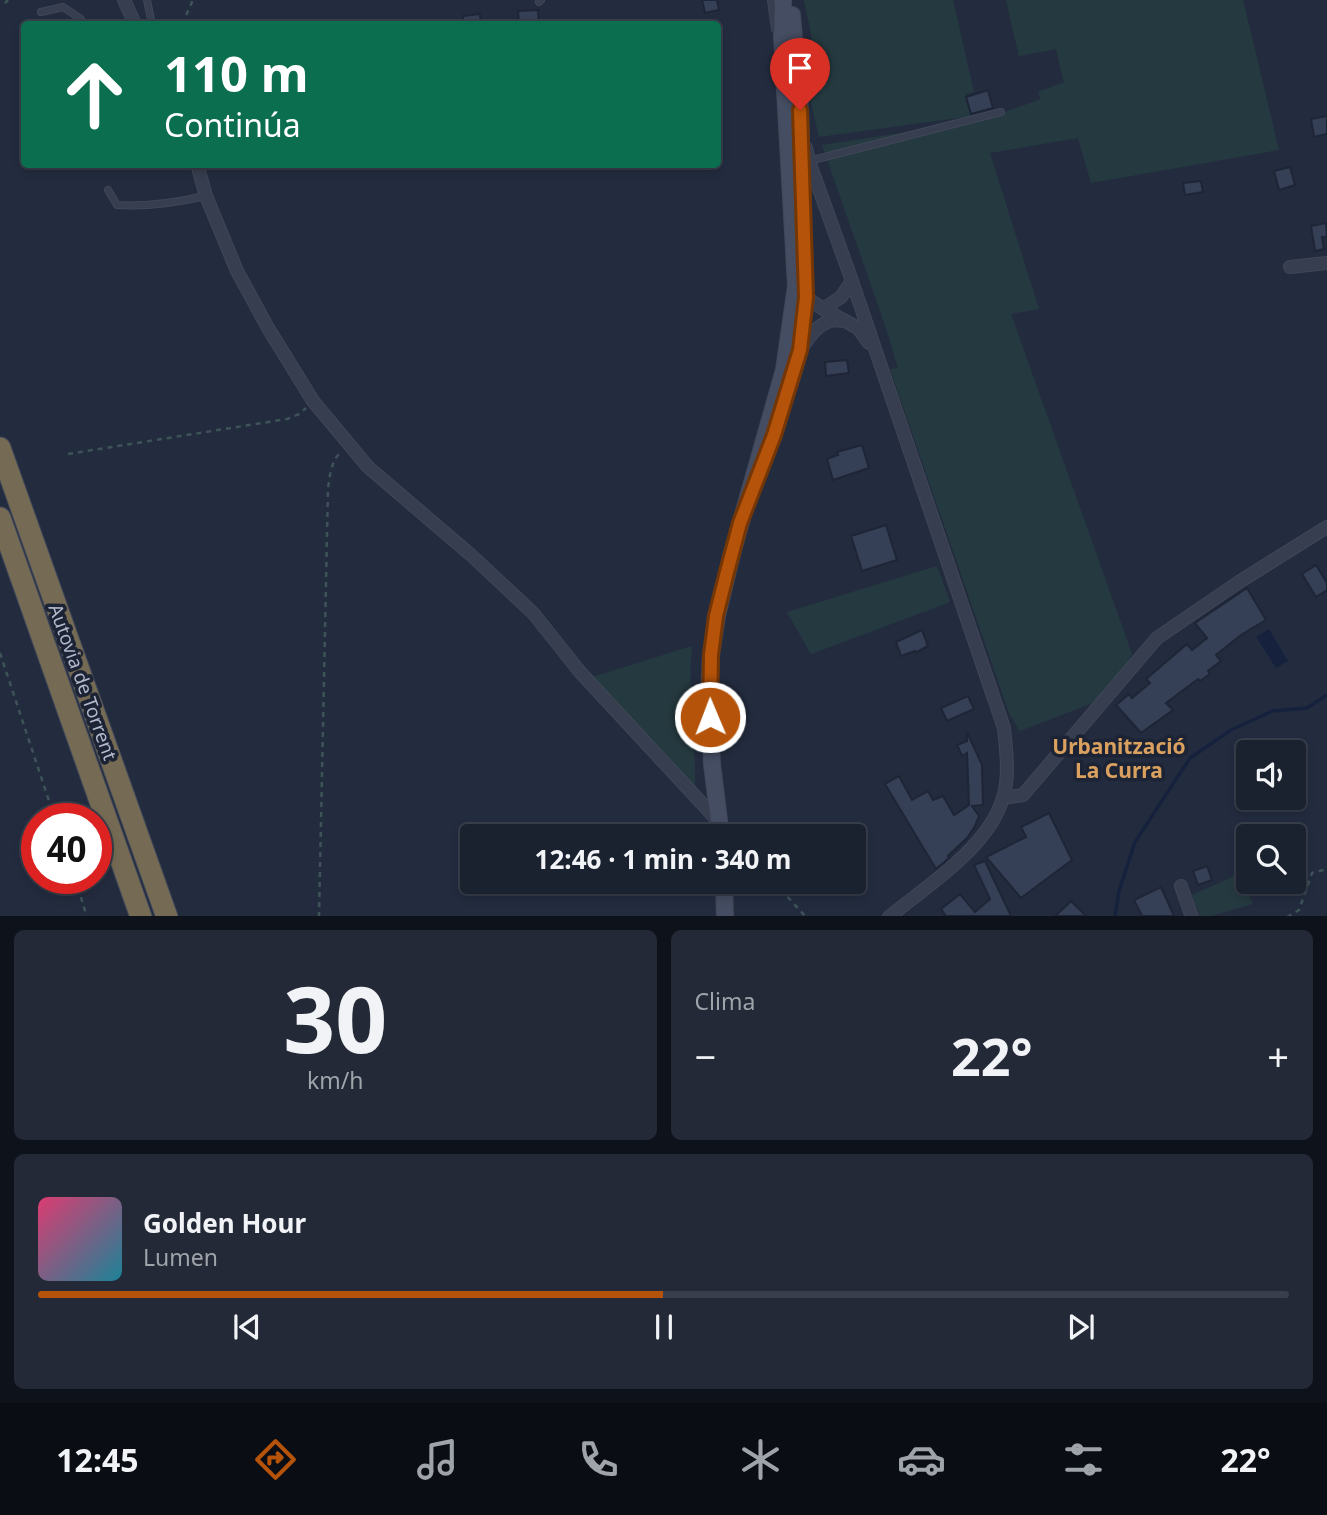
<!DOCTYPE html>
<html lang="es">
<meta charset="utf-8">
<style>
:root{--surface:#1a212f;--page:#232937;--text:#f1f3f6;--muted:#9fa3aa;--line:#383e4b;--accent:#b45309}
body{margin:0;font-family:"Noto Sans",sans-serif;background:var(--page);color:var(--text);height:100vh;display:flex;flex-direction:column;font-size:26px;white-space:nowrap}
*{box-sizing:border-box;margin:0}
p{font-size:23px;color:var(--muted)}
.icon{flex:none;width:38px;height:38px;fill:none;stroke:currentColor;stroke-width:2;stroke-linecap:round;stroke-linejoin:round}
.map{position:relative;height:916px;overflow:hidden}
.panel{display:flex;flex-direction:column;gap:14px;padding:14px;background:#0e121a;flex:1}
.panel>*{flex:none}
.guide{position:absolute;left:21px;top:21px;width:700px;height:147px;border-radius:7px;box-shadow:0 4px 10px #0003,0 0 0 2px var(--line);background:#0b6e4f;color:#fff;overflow:hidden}
.tools{position:absolute;left:1236px;top:740px;display:grid;gap:14px}
.tools a{display:grid;place-items:center;width:70px;height:70px;border-radius:7px;background:var(--surface);box-shadow:0 4px 10px #0003,0 0 0 2px var(--line);font-size:35px}
.speed{position:absolute;left:21px;top:803px;display:flex;gap:14px;font-size:35px;font-weight:700;text-align:center}
.speed>*{display:grid;place-content:center;width:91px;height:91px;border-radius:50%;background:var(--surface);box-shadow:0 4px 10px #0003,0 0 0 2px var(--line);line-height:1}
.speed .limit{border:10px solid #d22;background:#fff;color:#111}
.pin{position:absolute;display:grid;place-items:center;width:60px;height:60px;color:#fff;margin:-72px -30px;border-radius:50% 50% 50% 0;rotate:-45deg;box-shadow:0 0 7px #0007}
.pin .icon{rotate:45deg}
.me{position:absolute;width:77px;margin:-38px;rotate:359deg;stroke-linejoin:round;filter:drop-shadow(0 0 5px #0008)}
.turn{display:flex;align-items:center;gap:24px;height:147px;padding:0 28px;font-size:32px}
.turn .icon{width:91px;height:91px;stroke-width:2.5}
.turn b{display:block;font-size:49px;line-height:60px}
.big{font-size:52px;font-weight:700;line-height:1.1}
.panel .widget{flex:1;display:flex;flex-direction:column;justify-content:center;gap:10px;min-width:0;padding:0 24px;border-radius:10px;background:var(--page)}
.panel .dial{align-items:center;gap:0}
.dial b{font-size:91px;line-height:1}
.song{display:flex;align-items:center;gap:21px}
.cover{width:84px;height:84px;border-radius:10px;background:linear-gradient(135deg,hsl(340 70% 55%),hsl(190 70% 35%))}
.played{height:7px;border-radius:4px;background:linear-gradient(90deg,var(--accent) 50%,var(--line) 50%)}
.keys{display:flex;justify-content:space-around;direction:ltr}
.heat{display:flex;justify-content:space-between;align-items:center;font-size:38px;direction:ltr}
.panel .tiles{flex:1;display:grid;gap:14px;grid-template-columns:1fr 1fr}
.widget:last-child{grid-column:span 2}
.trip{position:absolute;left:460px;top:824px;width:406px;height:70px;border-radius:7px;background:var(--surface);box-shadow:0 4px 10px #0003,0 0 0 2px var(--line);font-weight:700;line-height:70px;text-align:center}
.menu{display:flex;height:112px;justify-content:space-around;align-items:center;background:#0a0d13;color:var(--muted)}
.menu .icon{width:49px;height:49px}
.menu .active{color:var(--accent)}
.menu b{font-size:32px;color:var(--text)}
.map>svg:first-child{display:block}
.green{fill:#253a40}
.water{fill:#16223d}
.lines{fill:none;stroke-linecap:round;stroke-linejoin:round}
.stream{stroke:#16223d;stroke-width:3.5}
.building{fill:#353f55;stroke:#1e2536;stroke-width:2}
.lane-casing{stroke:#404758;stroke-width:8}
.street-casing{stroke:#404758;stroke-width:14}
.secondary-casing{stroke:#404758;stroke-width:18}
.highway-casing{stroke:#42495a;stroke-width:23}
.path{stroke:#3e5358;stroke-width:2.5;stroke-dasharray:5 5;stroke-linecap:butt}
.lane{stroke:#373e4f;stroke-width:6}
.street{stroke:#373e4f;stroke-width:12}
.secondary{stroke:#454d62;stroke-width:16}
.highway{stroke:#756b54;stroke-width:21}
.route-casing{stroke:#753606;stroke-width:18}
.route{stroke:#b45309;stroke-width:12}
.labels{text-anchor:middle;stroke-width:7;stroke-linejoin:round;paint-order:stroke}
.street-label{font-size:19px;fill:#b3b9ca;stroke:#1c2334}
.neighbourhood-label{font-size:21px;font-weight:bold;fill:#d9a05f;stroke:#1c2334}
</style>
<div class="map">
<svg width="1327" height="917" viewBox="0 0 1327 917">
<rect width="100%" height="100%" fill="#232c3f"/>
<!-- green -->
<path class="green" d="M804,0H953L974,92L966,94L972,116L819,137L810,99L811,33Z
M1006,0H1243L1279,150L1091,183L1078,138L990,153L1039,309L1011,314L1132,654L1122,674L1098,701L1020,731L1009,713L890,369L898,368L886,328L822,145L980,121L1041,99L1038,92L1064,82L1056,49L1019,56Z
M937,566L950,602L811,654L787,612Z
M692,646C687,691 696,740 695,787L592,677Z
M1239,874L1253,904L1211,916H1200L1192,895Z"/>
<!-- water -->
<path class="water" d="M1269,629L1288,661L1276,668L1256,637Z"/>
<g class="lines">
<!-- stream -->
<path class="stream" d="M1115,917L1119,891L1135,842L1190,758L1231,730L1272,711L1307,708L1327,695"/>
</g>
<!-- building -->
<path class="building" d="M702,0H717L719,10L705,13Z
M538,10L539,24H519L518,11Z
M480,14L481,24H463V16Z
M988,90L993,108L971,114L966,97Z
M1327,116V134L1314,137L1311,119Z
M1290,167L1295,185L1279,190L1274,171Z
M1201,181L1203,192L1185,195L1183,183Z
M1326,223L1327,237H1322L1324,249L1315,251L1311,226Z
M847,360L849,373L826,376L825,362Z
M862,445L869,468L833,480L827,459L838,455L837,452Z
M886,525L897,560L862,571L851,536Z
M1316,565L1327,583V590L1316,597L1302,574Z
M1247,588L1266,620L1241,635L1216,655L1221,661L1208,671L1210,674L1200,681L1198,679L1166,703L1173,710L1141,733L1116,705L1129,694L1132,698L1150,683L1146,679L1187,644L1192,650L1207,638L1195,623Z
M922,630L928,646L915,653V651L901,656L896,642Z
M968,696L974,709L947,721L941,708Z
M967,732L982,765L983,805L972,806L979,816L975,826L967,838L948,856L949,858L936,869L885,784L899,776L912,800L928,791L933,800L943,796L954,815L969,805L967,753L962,756L957,745L967,741Z
M1049,813L1072,860L1021,898L986,857L1026,837L1021,827Z
M1254,823L1259,834L1248,836V839L1243,842L1238,832Z
M985,861L1011,916H946L941,909L960,894L975,912L990,899L974,865Z
M1207,866L1212,880L1198,885L1193,871Z
M1161,887L1174,916H1142L1134,900Z
M1071,901L1086,916H1055L1067,905Z"/>
<g class="lines">
<defs>
<path id="lane" d="M147,0L152,24
M771,0L775,29
M539,2L541,0
M41,12L63,7L81,19L84,24
M809,161L1001,112
M108,190L117,205C148,207 175,203 205,196"/>
<path id="street" d="M124,0L135,24
M806,148L809,161L852,281L1004,728C1006,751 1010,775 1003,798C988,848 928,885 889,917
M197,164L206,196L237,271L268,328L313,401L368,467L471,555L533,613L580,672L720,823
M1290,267L1327,263
M800,293L823,309L858,328L869,343
M823,309L841,297L852,281
M801,349C810,335 823,316 843,321
M1003,798L1023,795L1157,638L1239,582L1327,527
M1181,886L1192,917"/>
<path id="secondary" d="M792,15L800,110L803,216
M789,386C801,349 806,313 805,274
M721,836L712,764L709,693L711,655L717,616L733,550L784,370L796,286L782,37L783,0
M724,882L725,917"/>
<path id="highway" d="M0,448L167,917
M0,518L141,917"/>
</defs>
<!-- lane casing -->
<use href="#lane" class="lane-casing"/>
<!-- street casing -->
<use href="#street" class="street-casing"/>
<!-- secondary casing -->
<use href="#secondary" class="secondary-casing"/>
<!-- highway casing -->
<use href="#highway" class="highway-casing"/>
<!-- path -->
<path class="path" d="M5,3L8,0
M182,24L193,0
M68,454L287,419L299,414L306,408
M0,653L55,819
M75,878L87,917
M774,882L806,917
M319,917L328,488C330,475 331,461 341,452
M1287,917L1299,910L1312,873L1327,869"/>
<!-- lane -->
<use href="#lane" class="lane"/>
<!-- street -->
<use href="#street" class="street"/>
<!-- secondary -->
<use href="#secondary" class="secondary"/>
<!-- highway -->
<use href="#highway" class="highway"/>
</g>
<g class="lines">
<defs>
<path id="route" d="M710,717L711,655L716,616L727,572L740,523L774,435L800,350L806,297L800,110"/>
</defs>
<!-- route casing -->
<use href="#route" class="route-casing"/>
<!-- route -->
<use href="#route" class="route"/>
</g>
<g class="labels">
<!-- street labels -->
<g class="street-label">
<text transform="translate(83 682) rotate(70)" y="7">Autovia de Torrent</text>
</g>
<!-- neighbourhood labels -->
<g class="neighbourhood-label">
<text x="1119" y="754">Urbanització<tspan x="1119" dy="24">La Curra</tspan></text>
</g>
</g>
</svg>
<div class="tools">
<a><svg class="icon" aria-label="sound" viewBox="0 0 24 24"><path d="M4 9h4l5-4v14l-5-4H4zM17 9q2 3 0 6"/></svg></a>
<a><svg class="icon" aria-label="search" viewBox="0 0 24 24"><circle cx="10" cy="10" r="6"/><path d="M15 15l6 6"/></svg></a>
</div>
<div class="speed"><div class="limit">40</div></div>
<div class="pin" style="left:800px;top:110px;background:#d93025"><svg class="icon" aria-label="arrive" viewBox="0 0 24 24"><path d="M6 21V4h12l-3 4 3 4H6"/></svg></div>
<svg class="me" style="left:710px;top:717px" viewBox="-20 -20 40 40"><circle r="17" fill="#b45309" stroke="#fff" stroke-width="3"/><path d="M0-11L8 9 0 5-8 9z" fill="#fff"/></svg>
<div class="trip">12:46 · 1 min · 340 m</div>
<div class="guide">
<div class="turn"><svg class="icon" aria-label="ahead" viewBox="0 0 24 24"><path d="M12 20V5M6 11l6-6 6 6"/></svg><div><b>110 m</b>Continúa</div></div>
</div>
</div>
<section class="panel">
<div class="tiles">
<div class="widget dial"><b>30</b><p>km/h</p></div>
<div class="widget"><p>Clima</p>
<div class="heat"><a>−</a><b class="big">22°</b><a>+</a></div>
</div>
<div class="widget">
<div class="song"><i class="cover"></i><div><b>Golden Hour</b><p>Lumen</p></div></div>
<div class="played"></div>
<div class="keys"><svg class="icon" aria-label="previous" viewBox="0 0 24 24"><path d="M18 5L8 12l10 7zM5 5v14"/></svg><svg class="icon" aria-label="pause" viewBox="0 0 24 24"><path d="M8 5v14M16 5v14"/></svg><svg class="icon" aria-label="next" viewBox="0 0 24 24"><path d="M6 5l10 7-10 7zM19 5v14"/></svg></div>
</div>
</div>
</section>
<nav class="menu">
<b>12:45</b>
<svg class="icon active" aria-label="directions" viewBox="0 0 24 24"><path d="M12 3l9 9-9 9-9-9zM9 14v-3h6M13 9l2 2-2 2"/></svg>
<svg class="icon" aria-label="music" viewBox="0 0 24 24"><path d="M9 18V5l10-2v13"/><circle cx="6" cy="18" r="3"/><circle cx="16" cy="16" r="3"/></svg>
<svg class="icon" aria-label="phone" viewBox="0 0 24 24"><path d="M5 4h4l2 5-3 2q2 4 5 5l2-3 5 2v4C11 20 4 13 5 4z"/></svg>
<svg class="icon" aria-label="climate" viewBox="0 0 24 24"><path d="M12 3v18M4 7l16 10M4 17L20 7"/></svg>
<svg class="icon" aria-label="car" viewBox="0 0 24 24"><path d="M5 17H2v-5l4-1 3-4h7l3 4 3 1v5h-3M9 17h6M6 11h13"/><circle cx="7" cy="17" r="2"/><circle cx="17" cy="17" r="2"/></svg>
<svg class="icon" aria-label="filters" viewBox="0 0 24 24"><path d="M4 7h16M4 17h16"/><circle cx="9" cy="7" r="2"/><circle cx="15" cy="17" r="2"/></svg>
<b>22°</b>
</nav>
